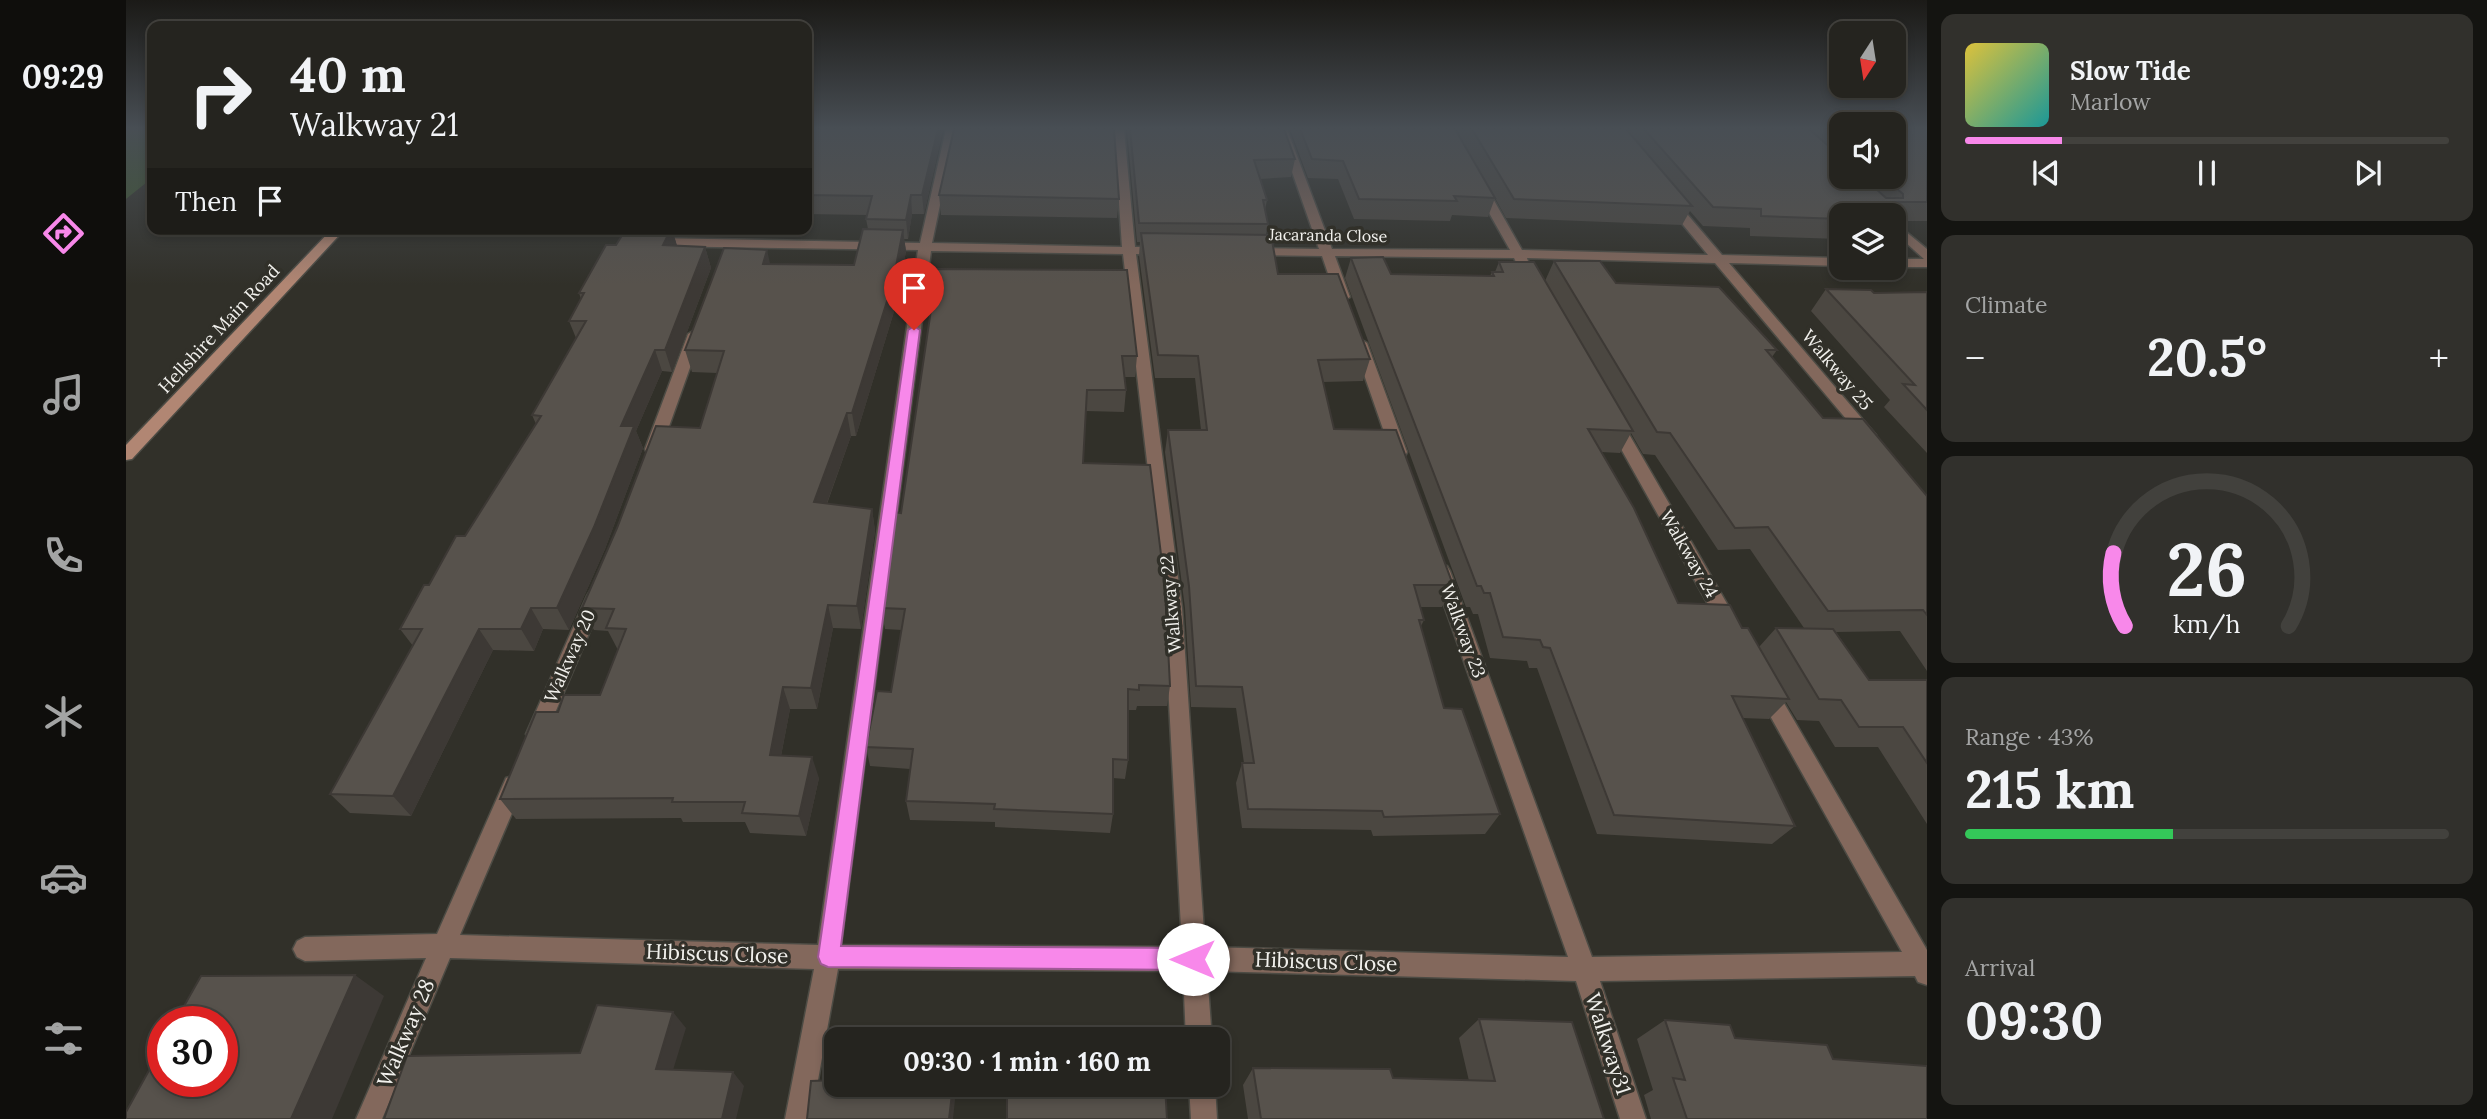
<!DOCTYPE html>
<meta charset="utf-8">
<style>
:root{--surface:#25241f;--page:#31302c;--text:#f1f3f6;--muted:#a3a4a4;--line:#42413d;--accent:#f888ea}
body{margin:0;font-family:Lora,serif;background:var(--page);color:var(--text);height:100vh;display:flex;flex-direction:column;font-size:26px;white-space:nowrap}
*{box-sizing:border-box;margin:0}
p{font-size:23px;color:var(--muted)}
.icon{flex:none;width:38px;height:38px;fill:none;stroke:currentColor;stroke-width:2;stroke-linecap:round;stroke-linejoin:round}
.map{position:relative;flex:1;overflow:hidden}
.sheet{display:flex;flex-direction:column;gap:14px;padding:14px;background:#141411;width:560px}
.sheet>*{flex:none}
.guide{position:absolute;left:21px;top:21px;width:665px;height:214px;border-radius:14px;box-shadow:0 4px 10px #0003,0 0 0 2px var(--line);background:#25241f;color:var(--text);overflow:hidden}
.needle{width:46px;rotate:192deg}
.fabs{position:absolute;left:1703px;top:21px;display:grid;gap:14px}
.fabs a{display:grid;place-items:center;width:77px;height:77px;border-radius:14px;background:var(--surface);box-shadow:0 4px 10px #0003,0 0 0 2px var(--line);font-size:35px}
.speed{position:absolute;left:21px;top:1006px;display:flex;gap:14px;font-size:35px;font-weight:700;text-align:center}
.speed>*{display:grid;place-content:center;width:91px;height:91px;border-radius:50%;background:var(--surface);box-shadow:0 4px 10px #0003,0 0 0 2px var(--line);line-height:1}
.speed .limit{border:10px solid #d22;background:#fff;color:#111}
.pin{position:absolute;display:grid;place-items:center;width:60px;height:60px;color:#fff;margin:-72px -30px;border-radius:50% 50% 50% 0;rotate:-45deg;box-shadow:0 0 7px #0007}
.pin .icon{rotate:45deg}
.me{position:absolute;width:77px;margin:-38px;rotate:270deg;stroke-linejoin:round;filter:drop-shadow(0 0 5px #0008)}
.turn{display:flex;align-items:center;gap:24px;height:147px;padding:0 28px;font-size:32px}
.turn .icon{width:91px;height:91px;stroke-width:2.5}
.turn b{display:block;font-size:49px;line-height:60px}
.then{display:flex;align-items:center;height:66px;padding:0 28px;background:#0003;gap:14px;font-size:26px}
.big{font-size:52px;font-weight:800;line-height:1.1}
.sheet .card{flex:1;display:flex;flex-direction:column;justify-content:center;gap:10px;min-width:0;padding:0 24px;border-radius:14px;background:var(--page)}
.sheet .dial{align-items:center;gap:0}
.dial svg{height:182px;overflow:visible;fill:none;stroke:var(--line);stroke-width:7;stroke-linecap:round;text-anchor:middle}
.dial text{fill:var(--text);stroke:none}
.song{display:flex;align-items:center;gap:21px}
.cover{width:84px;height:84px;border-radius:10px;background:linear-gradient(135deg,hsl(50 70% 55%),hsl(180 70% 35%))}
.played{height:7px;border-radius:4px;background:linear-gradient(90deg,var(--accent) 20%,var(--line) 20%)}
.keys{display:flex;justify-content:space-around;direction:ltr}
.heat{display:flex;justify-content:space-between;align-items:center;font-size:38px;direction:ltr}
.charge{height:10px;border-radius:5px;background:linear-gradient(90deg,#34c759 43%,var(--line) 0)}
.trip{position:absolute;left:698px;top:1027px;width:406px;height:70px;border-radius:14px;background:var(--surface);box-shadow:0 4px 10px #0003,0 0 0 2px var(--line);font-weight:800;line-height:70px;text-align:center}
main{display:flex;flex:1;min-height:0}
.menu{display:flex;flex-direction:column;width:126px;justify-content:space-around;align-items:center;background:#0f0e0c;color:var(--muted)}
.menu .icon{width:49px;height:49px}
.menu .selected{color:var(--accent)}
.menu b{font-size:32px;color:var(--text)}
.map>svg:first-child{display:block}
.green{fill:#3e572e}
.lines{fill:none;stroke-linecap:round;stroke-linejoin:round}
.street-casing{stroke:#4c4b44;stroke-width:3}
.secondary-casing{stroke:#4c4b44;stroke-width:3}
.street{fill:#83685c;fill-rule:evenodd}
.secondary{fill:#b18673;fill-rule:evenodd}
.wall{fill:#4b4741;fill-rule:evenodd}
.shaded-wall{fill:#3d3935}
.building{fill:#57524c;stroke:#3d3935;stroke-width:2}
.route{fill:#f888ea;stroke:#a15898;stroke-width:2}
.labels{text-anchor:middle;stroke-width:7;stroke-linejoin:round;paint-order:stroke}
.far-street-label{font-size:16px;fill:#f2f1ed;stroke:#313029}
.street-label{font-size:18px;fill:#f2f1ed;stroke:#313029}
.near-street-label{font-size:21px;fill:#f2f1ed;stroke:#313029}
</style>
<main>
<nav class="menu">
<b>09:29</b>
<svg class="icon selected" aria-label="directions" viewBox="0 0 24 24"><path d="M12 3l9 9-9 9-9-9zM9 14v-3h6M13 9l2 2-2 2"/></svg>
<svg class="icon" aria-label="music" viewBox="0 0 24 24"><path d="M9 18V5l10-2v13"/><circle cx="6" cy="18" r="3"/><circle cx="16" cy="16" r="3"/></svg>
<svg class="icon" aria-label="phone" viewBox="0 0 24 24"><path d="M5 4h4l2 5-3 2q2 4 5 5l2-3 5 2v4C11 20 4 13 5 4z"/></svg>
<svg class="icon" aria-label="climate" viewBox="0 0 24 24"><path d="M12 3v18M4 7l16 10M4 17L20 7"/></svg>
<svg class="icon" aria-label="car" viewBox="0 0 24 24"><path d="M5 17H2v-5l4-1 3-4h7l3 4 3 1v5h-3M9 17h6M6 11h13"/><circle cx="7" cy="17" r="2"/><circle cx="17" cy="17" r="2"/></svg>
<svg class="icon" aria-label="filters" viewBox="0 0 24 24"><path d="M4 7h16M4 17h16"/><circle cx="9" cy="7" r="2"/><circle cx="15" cy="17" r="2"/></svg>
</nav>
<div class="map">
<svg width="1801" height="1119" viewBox="0 0 1801 1119">
<rect width="100%" height="100%" fill="#313029"/>
<!-- green -->
<path class="green" d="M0,129H26V178L0,199Z"/>
<g class="lines">
<defs>
<path id="street" d="M820,129H830L806,243L996,247L988,129H998L1009,247H1035L1041,251L1035,255L1010,254L1056,608L1079,947L1442,957L1306,571L1309,566H1321L1324,571L1466,957L1776,952L1633,696L1630,690L1633,684L1640,682L1647,684L1801,950V985L1792,982L1789,976L1474,981L1520,1119H1494L1450,981L1081,971L1086,1040H1060L1057,971L712,969L685,1119H659L688,969L324,958L256,1119H230L300,958L179,961L171,957L167,949L171,941L179,937L311,934L380,778L387,776L394,778L398,785L334,935L692,945L792,250L527,246L521,242L527,238L794,243ZM805,251L997,254L1038,608L1056,947L715,945Z
M1151,129H1161L1206,249L1384,250L1349,188L1355,185L1361,188L1396,250L1582,255L1539,203L1545,199L1549,200L1596,255L1715,258V266L1603,263L1750,435L1747,439H1737L1589,263L1401,258L1402,261L1396,265L1391,264L1388,258L1209,256L1224,297L1217,301L1210,297L1196,256L1122,255L1120,252L1126,248L1193,249Z
M1768,222L1801,249V267H1768V259H1798L1768,232Z
M569,330L576,334L535,449L533,453H521L519,449L562,334Z
M1234,339L1241,343L1281,452L1279,456L1273,457L1265,452L1227,343Z
M1488,417L1496,422L1611,621L1613,626L1611,631L1604,633L1597,631L1480,422Z
M470,589L476,591L479,596L420,734L417,740L410,743L403,740L400,734L461,596L464,591Z
M1063,1085H1089L1091,1119H1065Z"/>
<path id="secondary" d="M206,229H219L6,459L0,460V445Z"/>
</defs>
<!-- street casing -->
<use href="#street" class="street-casing"/>
<!-- secondary casing -->
<use href="#secondary" class="secondary-casing"/>
<!-- street -->
<use href="#street" class="street"/>
<!-- secondary -->
<use href="#secondary" class="secondary"/>
</g>
<!-- wall -->
<path class="wall" d="M681,129H817L798,214H786L782,239H778L780,251L770,305L730,436H725L701,504L746,509L749,531L735,629L707,628L691,709H664L655,756L693,778L680,836L624,833L619,822H557L555,818L390,819L374,799L432,712L474,695L492,650L482,631L468,630L456,608L574,428L591,373L566,372L559,350L644,264L728,265L742,229L740,219L741,215L681,214Z
M1001,129H1158L1169,159L1165,177L1134,179L1141,200L1139,210L1142,224L1140,235L1152,274L1244,359L1237,381L1197,382L1208,429L1327,585L1316,607H1294L1298,620L1295,626L1318,708L1374,814L1359,834L1247,836L1245,830L1116,828L1110,783L1116,763H1118L1110,708L1065,707L1059,608L1039,452L1042,430H1075L1069,378H1029L1013,255L1014,242H1011Z
M1164,129H1715V177H1768L1801,129V221H1768V215H1715V239L1624,236V228L1577,226L1564,211L1556,225L1380,218L1369,198L1362,217L1326,215L1324,221L1228,219L1212,179L1182,178Z
M813,195L993,199L991,218L815,215Z
M500,229H563L559,236H548L551,246L579,247L585,268L546,372L536,371L510,431L517,448L479,549L443,630L417,629L408,651L367,650L285,816L224,813L204,794L287,646L274,629L303,585L339,536L410,424L406,415L450,338L443,321L455,299L453,293L490,245Z
M1225,258L1265,274L1364,276L1366,272H1369L1373,262L1419,281L1428,261L1490,283L1651,350L1646,357L1697,418L1801,496V671L1774,631L1710,632L1743,680H1801V824L1752,747H1709L1693,721L1671,720L1660,702L1643,719L1616,718L1669,826L1646,844L1471,834L1411,668H1403L1401,661L1364,658L1352,614H1347L1344,607H1340L1219,278ZM1505,433L1517,454L1529,455L1592,550L1624,549L1678,628H1650L1633,647L1616,628L1552,603L1475,452L1494,453Z
M811,269L1011,356L1009,377H999L1000,390L998,412L960,411L957,463L1044,686L1041,706H1011L1010,710H1002V760L999,779L987,778V814L984,833L869,827V822L784,820L780,801L784,769L744,766L740,747L765,692L776,630L759,629L755,608L775,513Z
M1700,289L1748,293L1801,292V453L1758,407L1764,400L1685,311Z
M1353,1019L1478,1119H1122L1117,1085L1127,1068L1267,1078L1343,1081L1333,1038Z
M1539,1020L1609,1038L1707,1059L1801,1119H1525L1518,1095L1527,1090L1511,1039Z"/>
<!-- shaded-wall -->
<path class="shaded-wall" d="M812,129H817L798,214L796,195Z
M785,195L786,214L782,239L780,220Z
M545,229H546L552,249L537,245Z
M557,229H563L559,236Z
M777,230L780,251L770,305L730,436L726,413Z
M579,247L585,268L546,372L539,350Z
M641,250L646,272L637,264Z
M529,350L536,371L510,431L517,448L479,549L443,630L431,608L495,426Z
M721,413L725,436L693,525L688,502Z
M746,509L749,531L735,629L731,606Z
M702,605L707,628L691,709L685,688Z
M405,608L417,629L408,651L395,629Z
M353,629L367,650L285,816L267,796Z
M657,687L664,709L651,776L644,755Z
M686,757L693,778L680,836L673,816Z
M229,975L258,996L206,1119H165Z
M547,1012L560,1028L543,1083L530,1069Z
M607,1072L618,1086L610,1119H596Z
M827,1085H829L830,1090L827,1119H823Z"/>
<!-- building -->
<path class="building" d="M681,129H812L796,195H785L780,220L740,219L746,196L681,195Z
M828,129H988L993,199L813,195Z
M1004,129H1158L1169,159L1128,160L1141,200H1137L1142,224L1013,223Z
M1174,129H1329L1369,198L1328,196L1331,201L1233,199L1217,161L1186,159Z
M1346,129H1500L1566,206L1388,199Z
M1518,129H1683L1715,157V177H1737L1760,198H1777V194L1757,177H1768V129H1801V202H1736L1751,215H1715V219L1635,216V209L1587,207Z
M1702,129H1715V140Z
M500,229H545L537,245L579,247L539,350H529L495,426H508L468,527L431,608H405L395,629H353L267,796L204,794L296,629H274L298,585H303L330,536H339L415,416L406,415L460,321H443L458,293H453L480,245H490Z
M737,229L777,230L767,282L726,413H721L688,502L746,509L731,606L702,605L685,688L657,687L644,755L686,757L673,816L616,813L619,802H546L547,798L374,799L410,712H432L438,695H474L500,629L480,628L488,609L456,608L491,528L530,426L574,428L598,351L559,350L598,248L641,250L637,264L728,265Z
M1015,233L1145,235L1152,274H1212L1244,359L1192,360L1208,429L1270,430L1327,585H1288L1298,620H1293L1318,708L1336,709L1374,814L1258,817L1256,811L1122,809L1116,763H1128L1116,687L1070,686L1063,586L1042,430H1081L1072,356L1032,355Z
M1257,257L1265,274L1368,276L1366,272H1377L1373,262H1408L1507,431L1462,429L1508,508L1552,603L1604,605L1616,628H1622L1663,699L1606,696L1669,826L1488,815L1424,648L1417,647L1414,640L1377,637L1364,593H1358L1355,586H1351L1225,258Z
M1428,261H1474L1490,283L1593,287L1651,350H1640L1697,418L1737,419L1801,496V615L1797,610L1702,611L1642,527L1609,528L1544,433L1531,432Z
M811,269L1001,270L1011,356H996L1000,390H961L957,463L1024,465L1039,587L1044,686L1013,685V690L1002,689V760L987,759V814L868,809L869,804L780,801L787,749L740,747L751,691L765,692L779,609L755,608L768,512L775,513Z
M1700,289L1745,290L1748,293L1801,292V410L1777,384L1789,385Z
M1650,628L1707,629L1743,680H1801V763L1777,727H1733L1715,700L1693,699Z
M229,975L165,1119H0V1112L37,1045V1082H96V1022H49L75,976Z
M471,1005L547,1012L530,1069L607,1072L596,1119H258L281,1056L454,1053Z
M1353,1019L1446,1022L1478,1119H1135L1127,1068L1264,1069L1267,1078L1369,1081Z
M1539,1020L1604,1025L1609,1038L1701,1045L1707,1059L1801,1066V1119H1561L1547,1078L1559,1080Z
M710,1080V1085H827L823,1119H681L685,1081Z
M881,1085H1039L1041,1119H881Z"/>
<!-- sky -->
<linearGradient id="sky" x2="0" y2="1"><stop stop-color="#1b1a17"/><stop offset="0.45" stop-color="#484e54"/><stop offset="1" stop-color="#484e54" stop-opacity="0"/></linearGradient>
<rect width="1801" height="285" fill="url(#sky)"/>
<!-- route -->
<path class="route" d="M788,326L794,330L715,946L1067,948L1075,951L1078,959L1075,966L1067,970L702,967L695,964L692,957L782,330Z"/>
<g class="labels">
<!-- far-street labels -->
<g class="far-street-label">
<text transform="translate(1202 235) rotate(1)" y="6">Jacaranda Close</text>
</g>
<!-- street labels -->
<g class="street-label">
<text transform="translate(93 329) rotate(-47)" y="6">Hellshire Main Road</text>
<text transform="translate(1711 370) rotate(50)" y="6">Walkway 25</text>
<text transform="translate(1563 554) rotate(60)" y="6">Walkway 24</text>
<text transform="translate(1045 604) rotate(-95)" y="6">Walkway 22</text>
<text transform="translate(1337 631) rotate(70)" y="6">Walkway 23</text>
<text transform="translate(444 656) rotate(-66)" y="6">Walkway 20</text>
</g>
<!-- near-street labels -->
<g class="near-street-label">
<text transform="translate(591 954) rotate(2)" y="7">Hibiscus Close</text>
<text transform="translate(1200 962) rotate(2)" y="7">Hibiscus Close</text>
<text transform="translate(280 1033) rotate(-67)" y="7">Walkway 28</text>
<text transform="translate(1482 1044) rotate(72)" y="7">Walkway31</text>
</g>
</g>
</svg>
<div class="fabs">
<a><svg class="needle" viewBox="-14 -14 28 28"><path d="M0-13l5 13h-10z" fill="#e53935"/><path d="M0 13l5-13h-10z" fill="#a3a4a4"/></svg></a>
<a><svg class="icon" aria-label="sound" viewBox="0 0 24 24"><path d="M4 9h4l5-4v14l-5-4H4zM17 9q2 3 0 6"/></svg></a>
<a><svg class="icon" aria-label="layers" viewBox="0 0 24 24"><path d="M12 4l9 5-9 5-9-5zM3 14l9 5 9-5"/></svg></a>
</div>
<div class="speed"><div class="limit">30</div></div>
<div class="pin" style="left:788px;top:330px;background:#d93025"><svg class="icon" aria-label="arrive" viewBox="0 0 24 24"><path d="M6 21V4h12l-3 4 3 4H6"/></svg></div>
<svg class="me" style="left:1067px;top:959px" viewBox="-20 -20 40 40"><circle r="19" fill="#fff"/><path d="M0-13L10 11 0 6-10 11z" fill="#f888ea"/></svg>
<div class="trip">09:30 · 1 min · 160 m</div>
<div class="guide">
<div class="turn"><svg class="icon" aria-label="right" viewBox="0 0 24 24"><path d="M7 20v-9h11M14 6l5 5-5 5"/></svg><div><b>40 m</b>Walkway 21</div></div>
<div class="then">Then<svg class="icon" aria-label="arrive" viewBox="0 0 24 24"><path d="M6 21V4h12l-3 4 3 4H6"/></svg></div>
</div>
</div>
<section class="sheet">
<div class="card">
<div class="song"><i class="cover"></i><div><b>Slow Tide</b><p>Marlow</p></div></div>
<div class="played"></div>
<div class="keys"><svg class="icon" aria-label="previous" viewBox="0 0 24 24"><path d="M18 5L8 12l10 7zM5 5v14"/></svg><svg class="icon" aria-label="pause" viewBox="0 0 24 24"><path d="M8 5v14M16 5v14"/></svg><svg class="icon" aria-label="next" viewBox="0 0 24 24"><path d="M6 5l10 7-10 7zM19 5v14"/></svg></div>
</div>
<div class="card"><p>Climate</p>
<div class="heat"><a>−</a><b class="big">20.5°</b><a>+</a></div>
</div>
<div class="card dial"><svg viewBox="0 0 100 80">
<path d="M14 69A42 42 0 1 1 86 69"/>
<path d="M14 69A42 42 0 0 1 9 37" stroke="#f888ea"/>
<text x="50" y="56" font-size="32" font-weight="700">26</text>
<text x="50" y="72" font-size="11">km/h</text>
</svg></div>
<div class="card"><p>Range · 43%</p><b class="big">215 km</b><div class="charge"></div></div>
<div class="card"><p>Arrival</p><b class="big">09:30</b></div>
</section>
</main>
